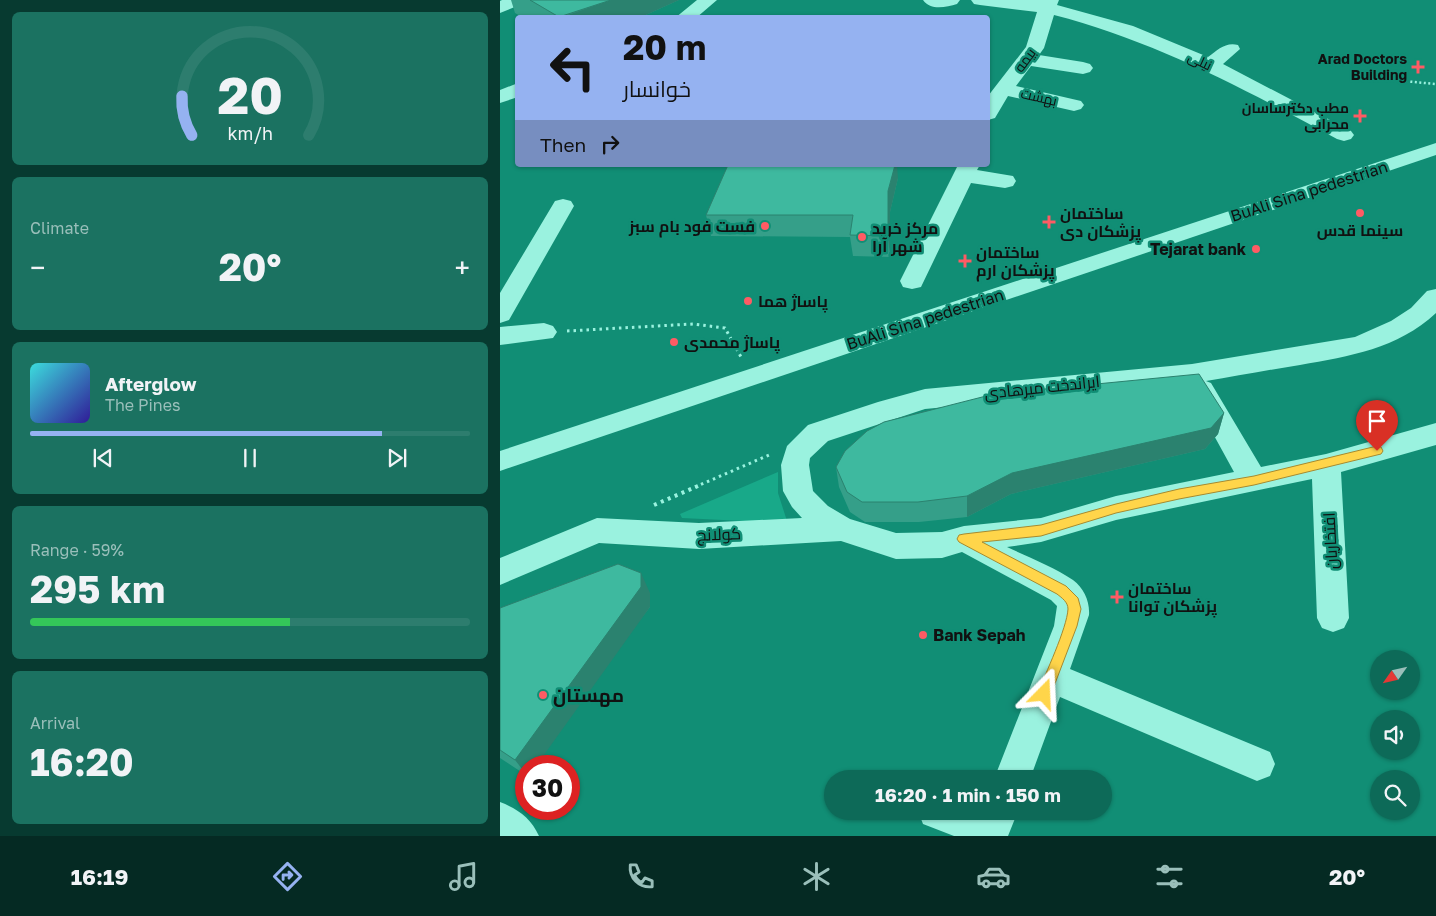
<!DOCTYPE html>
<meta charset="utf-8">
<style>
:root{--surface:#0d6a58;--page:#1b7261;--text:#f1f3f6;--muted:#9abfba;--line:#2d7d6e;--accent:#95b2f1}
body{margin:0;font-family:"Golos Text",Cairo,sans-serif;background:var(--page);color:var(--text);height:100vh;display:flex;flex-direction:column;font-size:19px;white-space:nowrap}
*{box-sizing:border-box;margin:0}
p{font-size:16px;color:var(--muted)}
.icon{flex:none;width:28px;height:28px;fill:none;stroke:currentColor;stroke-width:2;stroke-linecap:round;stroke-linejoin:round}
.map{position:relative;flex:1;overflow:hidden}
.side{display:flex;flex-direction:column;gap:12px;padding:12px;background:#073a30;width:500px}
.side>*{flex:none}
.guide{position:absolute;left:15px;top:15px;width:475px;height:152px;border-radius:5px;box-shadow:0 1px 4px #0004;background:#95b2f1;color:#111;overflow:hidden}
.needle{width:32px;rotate:236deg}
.tools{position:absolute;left:870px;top:650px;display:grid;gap:10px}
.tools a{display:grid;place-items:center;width:50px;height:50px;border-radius:50%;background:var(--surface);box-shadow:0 1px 4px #0004;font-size:25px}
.speed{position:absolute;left:15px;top:755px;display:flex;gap:10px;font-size:25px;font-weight:700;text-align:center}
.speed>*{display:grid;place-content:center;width:65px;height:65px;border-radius:50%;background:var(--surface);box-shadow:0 1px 4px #0004;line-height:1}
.speed .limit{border:8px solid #d22;background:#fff;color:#111}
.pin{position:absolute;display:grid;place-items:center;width:42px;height:42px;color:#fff;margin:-51px -21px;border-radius:50% 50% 50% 0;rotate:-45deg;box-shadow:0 0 5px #0007}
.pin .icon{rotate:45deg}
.me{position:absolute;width:55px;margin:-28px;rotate:21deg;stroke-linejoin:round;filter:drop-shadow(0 0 4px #0008)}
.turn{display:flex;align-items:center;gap:18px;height:105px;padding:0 25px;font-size:22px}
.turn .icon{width:65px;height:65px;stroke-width:2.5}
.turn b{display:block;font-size:35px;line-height:42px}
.then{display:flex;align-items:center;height:48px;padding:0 25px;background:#0003;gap:10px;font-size:19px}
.big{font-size:38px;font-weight:700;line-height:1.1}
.side .widget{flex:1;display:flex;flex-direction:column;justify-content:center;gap:8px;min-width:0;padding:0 18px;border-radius:8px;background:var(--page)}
.side .dial{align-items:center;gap:0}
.dial svg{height:130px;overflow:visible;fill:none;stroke:var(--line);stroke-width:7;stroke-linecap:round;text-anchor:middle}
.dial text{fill:var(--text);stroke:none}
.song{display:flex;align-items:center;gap:15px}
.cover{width:60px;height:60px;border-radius:8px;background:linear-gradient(135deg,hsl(180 70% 55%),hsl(250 70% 35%))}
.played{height:5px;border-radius:2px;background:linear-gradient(90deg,var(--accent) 80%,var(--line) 80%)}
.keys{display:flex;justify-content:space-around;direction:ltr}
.heat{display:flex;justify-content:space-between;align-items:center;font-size:28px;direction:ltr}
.charge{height:8px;border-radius:4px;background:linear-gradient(90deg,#34c759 59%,var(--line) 0)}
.trip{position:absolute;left:324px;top:770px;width:288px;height:50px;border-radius:25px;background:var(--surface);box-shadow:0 1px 4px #0004;font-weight:700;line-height:50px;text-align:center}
.tab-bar{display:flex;height:80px;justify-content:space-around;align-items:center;background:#052a23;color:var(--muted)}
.tab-bar .icon{width:35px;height:35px}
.tab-bar .selected{color:var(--accent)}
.tab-bar b{font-size:22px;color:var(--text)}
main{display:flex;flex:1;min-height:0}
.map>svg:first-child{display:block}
.green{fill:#18a989}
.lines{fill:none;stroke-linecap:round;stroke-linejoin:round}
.path-far2{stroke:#9af2df;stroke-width:2.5;stroke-dasharray:2 2.5;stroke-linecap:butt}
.path-far1{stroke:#9af2df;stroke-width:3;stroke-dasharray:2.5 4;stroke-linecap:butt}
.path{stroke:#9af2df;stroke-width:4;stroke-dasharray:3 4.5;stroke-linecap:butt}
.pedestrian{fill:#9af2df;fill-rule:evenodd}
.minor{fill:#9af2df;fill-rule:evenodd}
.wall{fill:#359f89}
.shaded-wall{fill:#2b826f}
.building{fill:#3eb99f;stroke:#2b826f}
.route{fill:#ffd54a;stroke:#a68a30}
.poi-dot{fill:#ff5b64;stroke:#118e75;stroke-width:2}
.labels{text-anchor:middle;stroke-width:5;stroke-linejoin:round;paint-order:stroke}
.far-poi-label{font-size:14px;font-weight:bold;fill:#111;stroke:#118e75;text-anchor:end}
.far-street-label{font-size:14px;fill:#111;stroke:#118e75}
.street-label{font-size:16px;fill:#111;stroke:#118e75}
.poi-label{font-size:16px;font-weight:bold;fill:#111;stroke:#118e75;text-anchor:start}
.near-poi-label{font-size:19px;font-weight:bold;fill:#111;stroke:#118e75;text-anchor:start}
</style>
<main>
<section class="side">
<div class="widget dial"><svg viewBox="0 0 100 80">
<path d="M14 69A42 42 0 1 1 86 69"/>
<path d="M14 69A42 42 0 0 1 8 45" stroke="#95b2f1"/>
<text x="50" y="56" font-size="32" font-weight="700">20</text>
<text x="50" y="72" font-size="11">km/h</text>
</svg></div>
<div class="widget"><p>Climate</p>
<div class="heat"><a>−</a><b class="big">20°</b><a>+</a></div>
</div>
<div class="widget">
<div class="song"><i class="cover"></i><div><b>Afterglow</b><p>The Pines</p></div></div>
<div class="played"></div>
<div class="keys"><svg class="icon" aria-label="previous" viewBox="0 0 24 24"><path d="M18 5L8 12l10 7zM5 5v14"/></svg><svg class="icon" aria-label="pause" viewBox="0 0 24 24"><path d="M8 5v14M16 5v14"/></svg><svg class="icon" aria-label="next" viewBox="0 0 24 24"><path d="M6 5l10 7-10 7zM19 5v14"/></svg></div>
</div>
<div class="widget"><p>Range · 59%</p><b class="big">295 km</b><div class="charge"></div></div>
<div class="widget"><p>Arrival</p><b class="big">16:20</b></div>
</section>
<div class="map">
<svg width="936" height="836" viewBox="0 0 936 836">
<rect width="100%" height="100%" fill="#118e75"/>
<!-- green -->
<path class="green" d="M278,472V493L287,521L283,523L182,518L180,514Z"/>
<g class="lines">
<!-- path-far2 -->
<path class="path-far2" d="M870,78L936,84"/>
<!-- path-far1 -->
<path class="path-far1" d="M67,331L193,324L225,328L241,357
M195,487L269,455"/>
<!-- path -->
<path class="path" d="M154,505L198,486"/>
<!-- pedestrian -->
<path class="pedestrian" d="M936,143V155L0,471V451Z"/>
<!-- minor -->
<path class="minor" d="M2,0H25L22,4L0,13V1Z
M197,0H217L196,18H175Z
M423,0H460L457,4C446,7 431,11 423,0Z
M471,0H559L557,5L633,26L708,57C718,50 725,42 738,45L740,49L723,64L851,131L854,135L851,139L844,141L837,139C746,90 655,41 554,15L544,48L539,55L583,62L590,64L593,68L590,72L583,74L531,66L516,86L581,101L584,105L581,109L574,111L508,96L495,118L488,120V96L526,47L537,12L480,5L474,4Z
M18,83V97L0,103V90Z
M458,165H480L477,170L513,176L516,181L513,186L505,188L471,183L421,287L412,289L403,287L400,281Z
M63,199L71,201L74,206L9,320L0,323V293L55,201Z
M936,289V313C897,349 850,356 800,365C768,370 737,376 706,381L711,383L761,467L826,454L936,423V445L841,472L849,618L844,628L833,632L822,628L817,618L812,479L616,520L541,542L507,547C528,557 554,567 573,580C584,588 590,602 589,615L570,669L770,752L775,764L770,776L757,781L560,697L530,779H494L554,626L557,606L551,600L462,552L442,558L396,559L341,541L199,549L99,543L0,585V558L97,518L199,523L302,518L292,507L283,491L281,465L287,446L308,425L378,402L425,389L692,364L855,337L891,321L911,308L927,291ZM692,384L689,390L734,472L616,496L541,518L464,526L442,532L396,533L350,519L328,506L313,491L309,465L310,458L328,441L425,409Z
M44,323L53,326L57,332L53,338L0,345V327Z
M0,802C18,809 31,818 39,836H0Z
M418,811H518L508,836H454L423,824Z"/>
</g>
<!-- wall -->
<path class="wall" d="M11,0H179L139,18H24L15,13Z
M398,178L390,212V257L353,256L350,237L211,236L206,215Z
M724,413L718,434L705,449L511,494L467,517L419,522H365L350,512L339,487L336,467Z
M150,593V607L26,766V775L0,758V608Z"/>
<!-- shaded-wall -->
<path class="shaded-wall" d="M111,0H179L139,18H59Z
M395,165H397L398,178L390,212V257L388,236V191Z
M724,413L718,434L705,449L511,494L467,517V496L512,473Z
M141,573L150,593V607L36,766H26V774L15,760Z"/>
<!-- building -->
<path class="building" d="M30,0H111L59,17Z
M228,165H395L388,191V236L350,235L353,215H206Z
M699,374L724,413L711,428L512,473L467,496L418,502H362L347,492L336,467L345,451L367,431L384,422L494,394Z
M118,564L141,573V587L15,760L0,750V608Z"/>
<!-- route -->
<path class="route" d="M877,446L881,447L883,451L881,454L754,485L679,499L616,513L541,536L482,542L566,586L578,598L581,609L577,626L551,694L549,699L544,701L539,699L537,694C545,675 567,628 568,609C568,602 562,598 557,594L459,542L457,539L459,535L464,534L541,525L616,504L679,489L754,476Z"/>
<!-- markers -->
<g class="poi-dot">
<path d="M915.5 59.5h5v5h5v5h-5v5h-5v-5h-5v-5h5z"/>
<path d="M857.5 108.5h5v5h5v5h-5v5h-5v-5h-5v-5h5z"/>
<circle cx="860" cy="213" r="5"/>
<path d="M546.5 214.5h5v5h5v5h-5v5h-5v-5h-5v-5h5z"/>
<circle cx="265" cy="226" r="5"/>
<circle cx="362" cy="237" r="5"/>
<circle cx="756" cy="249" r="5"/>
<path d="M462.5 253.5h5v5h5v5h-5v5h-5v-5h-5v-5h5z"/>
<circle cx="248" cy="301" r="5"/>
<circle cx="174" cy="342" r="5"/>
<path d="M614.5 589.5h5v5h5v5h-5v5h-5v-5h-5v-5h5z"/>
<circle cx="423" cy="635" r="5"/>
<circle cx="43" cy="695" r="5"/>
</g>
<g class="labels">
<!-- far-poi labels -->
<g class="far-poi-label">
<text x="907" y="64">Arad Doctors<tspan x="907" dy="16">Building</tspan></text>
<text x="849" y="113">مطب دکترساسان<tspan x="849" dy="16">محرابی</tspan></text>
</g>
<!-- far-street labels -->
<g class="far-street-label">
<text transform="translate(525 60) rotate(-54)" y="5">بیمه</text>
<text transform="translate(700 61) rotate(25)" y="5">نیلی</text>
<text transform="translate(539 97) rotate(13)" y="5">بهشت</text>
</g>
<!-- street labels -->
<g class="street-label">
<text transform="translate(809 191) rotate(-18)" y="6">BuAli Sina pedestrian</text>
<text transform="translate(425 319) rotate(-18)" y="6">BuAli Sina pedestrian</text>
<text transform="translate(542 387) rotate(-6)" y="6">ایراندخت میرهادی</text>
<text transform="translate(219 534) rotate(-2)" y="6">کولانج</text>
<text transform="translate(830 541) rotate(-93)" y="6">افتخاریان</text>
</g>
<!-- poi labels -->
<g class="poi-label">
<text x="560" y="219">ساختمان<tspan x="560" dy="18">پزشکان دی</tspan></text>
<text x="255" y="232" text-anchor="end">فست فود بام سبز</text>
<text x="372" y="234">مرکز خرید<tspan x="372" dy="18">شهر آرا</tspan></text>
<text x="860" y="236" text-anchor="middle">سینما قدس</text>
<text x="746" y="255" text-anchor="end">Tejarat bank</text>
<text x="476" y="258">ساختمان<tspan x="476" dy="18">پزشکان ارم</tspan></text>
<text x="258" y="307">پاساژ هما</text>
<text x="184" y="348">پاساژ محمدی</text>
<text x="628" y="594">ساختمان<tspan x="628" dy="18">پزشکان توانا</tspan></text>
<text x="433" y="641">Bank Sepah</text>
</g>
<!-- near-poi labels -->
<g class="near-poi-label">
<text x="53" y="702">مهستان</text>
</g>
</g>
</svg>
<div class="tools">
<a><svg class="needle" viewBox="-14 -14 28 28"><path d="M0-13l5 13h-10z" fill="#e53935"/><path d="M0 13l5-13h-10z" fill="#9abfba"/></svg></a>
<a><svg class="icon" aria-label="sound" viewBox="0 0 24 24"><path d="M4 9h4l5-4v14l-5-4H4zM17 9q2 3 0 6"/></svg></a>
<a><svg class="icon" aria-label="search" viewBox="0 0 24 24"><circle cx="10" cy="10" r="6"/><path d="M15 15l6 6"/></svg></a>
</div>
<div class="speed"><div class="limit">30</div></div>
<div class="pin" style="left:877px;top:451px;background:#d93025"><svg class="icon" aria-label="arrive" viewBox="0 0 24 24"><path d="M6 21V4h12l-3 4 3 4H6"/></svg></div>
<svg class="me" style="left:544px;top:694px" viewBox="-20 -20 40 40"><path d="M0-17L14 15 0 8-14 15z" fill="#ffd54a" stroke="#fff" stroke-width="4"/></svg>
<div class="trip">16:20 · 1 min · 150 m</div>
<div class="guide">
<div class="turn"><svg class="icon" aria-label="left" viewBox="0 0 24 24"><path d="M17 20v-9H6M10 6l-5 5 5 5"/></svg><div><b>20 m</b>خوانسار</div></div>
<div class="then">Then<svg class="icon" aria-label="right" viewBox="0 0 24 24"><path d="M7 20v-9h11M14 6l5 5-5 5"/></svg></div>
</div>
</div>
</main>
<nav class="tab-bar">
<b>16:19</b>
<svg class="icon selected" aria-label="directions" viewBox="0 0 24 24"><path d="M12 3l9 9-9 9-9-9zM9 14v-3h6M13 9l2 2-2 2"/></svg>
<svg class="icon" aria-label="music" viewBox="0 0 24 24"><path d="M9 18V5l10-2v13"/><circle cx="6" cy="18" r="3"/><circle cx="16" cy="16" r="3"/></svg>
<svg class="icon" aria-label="phone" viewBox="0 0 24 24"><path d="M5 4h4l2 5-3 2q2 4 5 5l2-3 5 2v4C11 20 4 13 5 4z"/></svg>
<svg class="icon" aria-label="climate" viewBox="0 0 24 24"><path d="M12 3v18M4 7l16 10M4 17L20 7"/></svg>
<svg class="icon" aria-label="car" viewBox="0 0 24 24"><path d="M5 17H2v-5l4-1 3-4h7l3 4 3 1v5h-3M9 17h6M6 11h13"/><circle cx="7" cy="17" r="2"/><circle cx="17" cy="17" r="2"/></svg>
<svg class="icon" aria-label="filters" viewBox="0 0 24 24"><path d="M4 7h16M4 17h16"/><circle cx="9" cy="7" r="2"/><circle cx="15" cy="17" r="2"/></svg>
<b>20°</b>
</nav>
